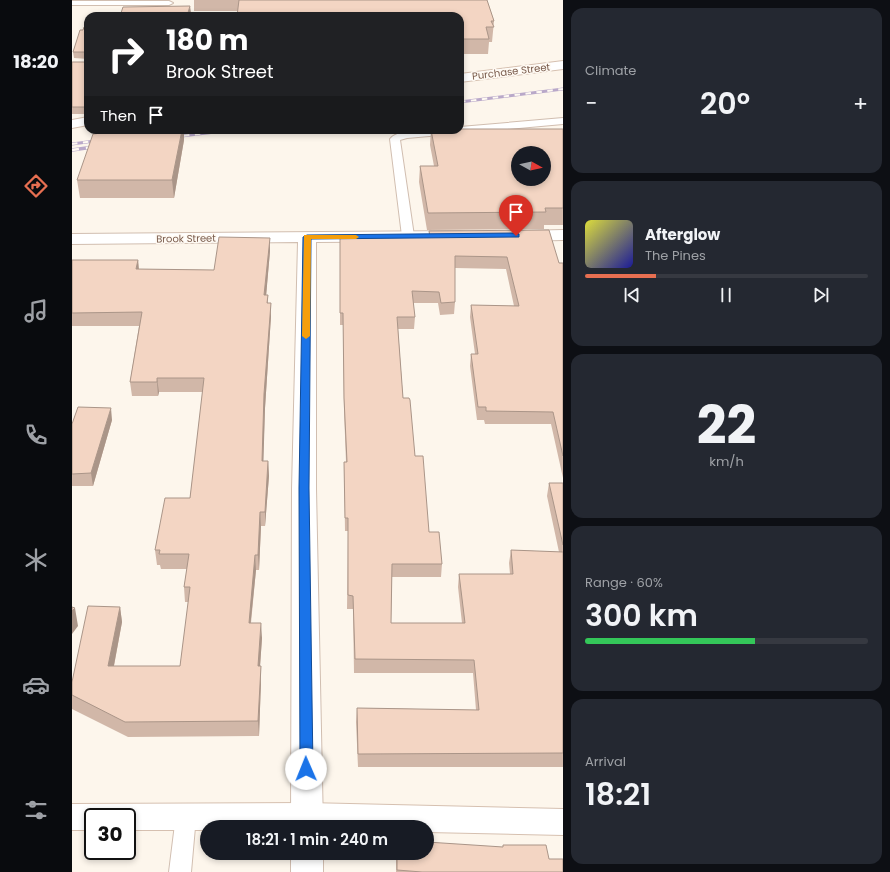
<!DOCTYPE html>
<meta charset="utf-8">
<style>
:root{--surface:#171b24;--page:#242831;--text:#f1f3f6;--muted:#9ea1a6;--line:#363941;--accent:#e76f51}
body{margin:0;font-family:Poppins,sans-serif;background:var(--page);color:var(--text);height:100vh;display:flex;flex-direction:column;font-size:15px;white-space:nowrap}
*{box-sizing:border-box;margin:0}
p{font-size:13px;color:var(--muted)}
.icon{flex:none;width:22px;height:22px;fill:none;stroke:currentColor;stroke-width:2;stroke-linecap:round;stroke-linejoin:round}
.map{position:relative;flex:1;overflow:hidden}
.details{display:flex;flex-direction:column;gap:8px;padding:8px;background:#0d0f14;width:327px}
.details>*{flex:none}
.guide{position:absolute;left:12px;top:12px;width:380px;height:122px;border-radius:12px;box-shadow:0 2px 6px #0003;background:#202124;color:#fff;overflow:hidden}
.needle{width:26px;rotate:98deg}
.tools{position:absolute;left:439px;top:146px;display:grid;gap:8px}
.tools a{display:grid;place-items:center;width:40px;height:40px;border-radius:50%;background:var(--surface);box-shadow:0 2px 6px #0003;font-size:20px}
.speed{position:absolute;left:12px;top:808px;display:flex;gap:8px;font-size:20px;font-weight:700;text-align:center}
.speed>*{display:grid;place-content:center;width:52px;height:52px;border-radius:50%;background:var(--surface);box-shadow:0 2px 6px #0003;line-height:1}
.speed .limit{border:2px solid #111;border-radius:6px;background:#fff;color:#111}
.pin{position:absolute;display:grid;place-items:center;width:34px;height:34px;color:#fff;margin:-41px -17px;border-radius:50% 50% 50% 0;rotate:-45deg;box-shadow:0 0 4px #0007}
.pin .icon{rotate:45deg}
.me{position:absolute;width:44px;margin:-22px;rotate:359deg;stroke-linejoin:round;filter:drop-shadow(0 0 3px #0008)}
.turn{display:flex;align-items:center;gap:14px;height:84px;padding:0 16px;font-size:18px}
.turn .icon{width:52px;height:52px;stroke-width:2.5}
.turn b{display:block;font-size:28px;line-height:34px}
.then{display:flex;align-items:center;height:38px;padding:0 16px;background:#0003;gap:8px;font-size:15px}
.big{font-size:30px;font-weight:600;line-height:1.1}
.details .widget{flex:1;display:flex;flex-direction:column;justify-content:center;gap:6px;min-width:0;padding:0 14px;border-radius:12px;background:var(--page)}
.details .dial{align-items:center;gap:0}
.dial b{font-size:52px;line-height:1}
.song{display:flex;align-items:center;gap:12px}
.cover{width:48px;height:48px;border-radius:6px;background:linear-gradient(135deg,hsl(60 70% 55%),hsl(240 70% 35%))}
.played{height:4px;border-radius:2px;background:linear-gradient(90deg,var(--accent) 25%,var(--line) 25%)}
.keys{display:flex;justify-content:space-around;direction:ltr}
.heat{display:flex;justify-content:space-between;align-items:center;font-size:22px;direction:ltr}
.charge{height:6px;border-radius:3px;background:linear-gradient(90deg,#34c759 60%,var(--line) 0)}
.trip{position:absolute;left:128px;top:820px;width:234px;height:40px;border-radius:20px;background:var(--surface);box-shadow:0 2px 6px #0003;font-weight:600;line-height:40px;text-align:center}
main{display:flex;flex:1;min-height:0}
.tab-bar{display:flex;flex-direction:column;width:72px;justify-content:space-around;align-items:center;background:#090b0e;color:var(--muted)}
.tab-bar .icon{width:28px;height:28px}
.tab-bar .active{color:var(--accent)}
.tab-bar b{font-size:18px;color:var(--text)}
.map>svg:first-child{display:block}
.lines{fill:none;stroke-linecap:round;stroke-linejoin:round}
.service-casing{stroke:#d1beb0;stroke-width:2}
.minor-casing{stroke:#d1beb0;stroke-width:2}
.secondary-casing{stroke:#d6c0b0;stroke-width:2}
.service{fill:#fff;fill-rule:evenodd}
.minor{fill:#fff;fill-rule:evenodd}
.secondary{fill:#fff;fill-rule:evenodd}
.rail-far1-casing{stroke:#b9a8c9;stroke-width:3}
.rail-casing{stroke:#b9a8c9;stroke-width:3.5}
.rail-far1{stroke:#fffaf3;stroke-width:2;stroke-dasharray:5.5;stroke-linecap:butt}
.rail{stroke:#fffaf3;stroke-width:2.5;stroke-dasharray:7;stroke-linecap:butt}
.wall{fill:#d1b7a8}
.shaded-wall{fill:#aa9588}
.building{fill:#f3d5c3;stroke:#aa9588;fill-rule:evenodd}
.route{fill:#1a73e8;stroke:#114b97}
.slow{fill:#f59e0b}
.labels{text-anchor:middle;stroke-width:3;stroke-linejoin:round;paint-order:stroke}
.far-street-label{font-size:10px;fill:#7a5c4d;stroke:#fffaf3}
</style>
<main>
<nav class="tab-bar">
<b>18:20</b>
<svg class="icon active" aria-label="directions" viewBox="0 0 24 24"><path d="M12 3l9 9-9 9-9-9zM9 14v-3h6M13 9l2 2-2 2"/></svg>
<svg class="icon" aria-label="music" viewBox="0 0 24 24"><path d="M9 18V5l10-2v13"/><circle cx="6" cy="18" r="3"/><circle cx="16" cy="16" r="3"/></svg>
<svg class="icon" aria-label="phone" viewBox="0 0 24 24"><path d="M5 4h4l2 5-3 2q2 4 5 5l2-3 5 2v4C11 20 4 13 5 4z"/></svg>
<svg class="icon" aria-label="climate" viewBox="0 0 24 24"><path d="M12 3v18M4 7l16 10M4 17L20 7"/></svg>
<svg class="icon" aria-label="car" viewBox="0 0 24 24"><path d="M5 17H2v-5l4-1 3-4h7l3 4 3 1v5h-3M9 17h6M6 11h13"/><circle cx="7" cy="17" r="2"/><circle cx="17" cy="17" r="2"/></svg>
<svg class="icon" aria-label="filters" viewBox="0 0 24 24"><path d="M4 7h16M4 17h16"/><circle cx="9" cy="7" r="2"/><circle cx="15" cy="17" r="2"/></svg>
</nav>
<div class="map">
<svg width="491" height="872" viewBox="0 0 491 872">
<rect width="100%" height="100%" fill="#fdf6ec"/>
<g class="lines">
<defs>
<path id="service" d="M0,1H97L101,3L97,5H0Z
M491,118V124L335,138L328,140L342,236L340,239H332L330,236L318,139C328,126 372,130 388,130V127Z
M114,807L121,810L124,816L119,872H97L104,816L107,810Z"/>
<path id="minor" d="M491,230V240L448,241L442,240L439,236L442,232L448,231Z
M388,231L394,232L397,236L394,240L388,241L244,242V489L251,827H219L220,489L226,242L0,244V234Z
M219,853H251V872H219Z"/>
<path id="secondary" d="M491,61V69L388,82V74Z
M16,117V125L0,128V120Z
M235,803L491,809V835L355,832V827H135V830H55V817H21V830H0V804Z"/>
</defs>
<!-- service casing -->
<use href="#service" class="service-casing"/>
<!-- minor casing -->
<use href="#minor" class="minor-casing"/>
<!-- secondary casing -->
<use href="#secondary" class="secondary-casing"/>
<!-- service -->
<use href="#service" class="service"/>
<!-- minor -->
<use href="#minor" class="minor"/>
<!-- secondary -->
<use href="#secondary" class="secondary"/>
<defs>
<path id="rail-far1" d="M388,102L491,89
M101,137L160,130
M0,144L30,140"/>
<path id="rail" d="M0,150L28,146"/>
</defs>
<!-- rail-far1 casing -->
<use href="#rail-far1" class="rail-far1-casing"/>
<!-- rail casing -->
<use href="#rail" class="rail-casing"/>
<!-- rail-far1 -->
<use href="#rail-far1" class="rail-far1"/>
<!-- rail -->
<use href="#rail" class="rail"/>
</g>
<!-- wall -->
<path class="wall" d="M122,0H415L422,21L420,42H417L416,54H388V16L165,11H122Z
M16,26V59L2,58L1,52L11,30Z
M0,62H16V114H0Z
M491,129V225H472V229L355,230L347,182L348,166H362L358,145L359,130Z
M112,140L102,198H8L5,180Z
M357,231L487,263H491V478L479,424H413L412,420H405L398,366L399,354H403L398,317L399,305L442,306L434,269L383,268V302L382,314L368,315L366,303H341L343,317L342,329H326L331,398L343,456L357,532L370,564L369,577H320L319,623H390L386,587L387,574H438L437,563L439,550L487,552L475,496L477,483H491V767H286L284,722L285,708L404,710L401,673H282L281,609H275L276,531H273L272,462H274L272,410L271,325H268V237H357Z
M198,238V251L194,295H196V303H199V316L193,408L191,461H196L197,476L193,526H189L187,570H184L179,623L190,638L188,666H189V681L187,736L56,737L0,709V682L48,607L50,622L42,666H108L117,602H113L112,587L115,569H89L88,565H85L83,550L118,498L131,392H87L86,396H60L58,382L67,326H0V260H66L67,269L142,270Z
M40,420L21,486H0V424Z
M431,845L477,859L491,872H324V853H355L431,847Z"/>
<!-- shaded-wall -->
<path class="shaded-wall" d="M118,6L119,13L118,16H115Z
M110,130H112V140L102,198L100,180Z
M198,238V251L193,309L192,295Z
M66,260L67,273L64,269Z
M199,303V316L193,408L191,476L190,461L192,394Z
M85,378L87,392L86,396L85,382Z
M39,408L40,420L21,486L19,473Z
M196,461L197,476L193,526V512Z
M188,512L189,526L187,570L186,555Z
M183,555L184,570L177,638V623Z
M48,607L50,622L39,681L36,666Z
M3,608L6,626L0,634V611Z
M189,623L190,638L187,681L186,666Z
M189,666V681L187,736L186,721Z"/>
<!-- building -->
<path class="building" d="M167,0H415L422,21H419L422,27H414L417,39H388V16H165Z
M118,6L115,16H48L51,7Z
M16,26V52H1L8,30H11L12,27Z
M0,62H16V107H0Z
M388,129H491V208H473L474,212L356,213L348,166H366L359,130H388ZM446,153H472V179H446Z
M56,130H110L100,180H5L21,134Z
M477,230L487,263H491V456L481,412L414,411V407H406L399,354H406L399,305L447,306L435,257L383,256V302L369,303L367,292L340,291L343,317H325L331,398H337L338,400L343,456H351L357,532H367L370,564H320L319,623H393L387,574H441L439,550L491,552V753L286,754L285,708L407,710L402,660L283,659L281,596L276,595V518H273L272,462H275L272,398L271,313H268V237H358L357,231Z
M147,237L198,238L192,295H196L195,303H199L192,394L190,461H196L193,512H188L186,555H183L177,623H189L186,666H189L186,721L53,722L0,695V682L16,606L48,607L36,666H108L118,587H112L117,554H87L88,550H83L93,498H118L132,378H85V382H58L70,312L0,313V260H66L64,269L142,270Z
M6,407L39,408L19,473L0,474V424Z
M477,483H491V545Z
M0,607L3,608L0,611Z
M355,842L431,847V845H474L477,859H491V872H350L325,870V853H355Z"/>
<!-- route -->
<path class="route" d="M444,233L447,234V237L239,239L237,488L241,769L239,773L234,774L230,773L228,769L227,488L231,237L235,235Z"/>
<!-- slow -->
<path class="slow" d="M232,235H284L287,237L284,239H239L238,336L234,339L230,336Z"/>
<g class="labels">
<!-- far-street labels -->
<g class="far-street-label">
<text transform="translate(439 71) rotate(-7)" y="4">Purchase Street</text>
<text transform="translate(114 238) rotate(-1)" y="4">Brook Street</text>
</g>
</g>
</svg>
<div class="tools">
<a><svg class="needle" viewBox="-14 -14 28 28"><path d="M0-13l5 13h-10z" fill="#e53935"/><path d="M0 13l5-13h-10z" fill="#9ea1a6"/></svg></a>
</div>
<div class="speed"><div class="limit">30</div></div>
<div class="pin" style="left:444px;top:236px;background:#d93025"><svg class="icon" aria-label="arrive" viewBox="0 0 24 24"><path d="M6 21V4h12l-3 4 3 4H6"/></svg></div>
<svg class="me" style="left:234px;top:769px" viewBox="-20 -20 40 40"><circle r="19" fill="#fff"/><path d="M0-13L10 11 0 6-10 11z" fill="#1a73e8"/></svg>
<div class="trip">18:21 · 1 min · 240 m</div>
<div class="guide">
<div class="turn"><svg class="icon" aria-label="right" viewBox="0 0 24 24"><path d="M7 20v-9h11M14 6l5 5-5 5"/></svg><div><b>180 m</b>Brook Street</div></div>
<div class="then">Then<svg class="icon" aria-label="arrive" viewBox="0 0 24 24"><path d="M6 21V4h12l-3 4 3 4H6"/></svg></div>
</div>
</div>
<section class="details">
<div class="widget"><p>Climate</p>
<div class="heat"><a>−</a><b class="big">20°</b><a>+</a></div>
</div>
<div class="widget">
<div class="song"><i class="cover"></i><div><b>Afterglow</b><p>The Pines</p></div></div>
<div class="played"></div>
<div class="keys"><svg class="icon" aria-label="previous" viewBox="0 0 24 24"><path d="M18 5L8 12l10 7zM5 5v14"/></svg><svg class="icon" aria-label="pause" viewBox="0 0 24 24"><path d="M8 5v14M16 5v14"/></svg><svg class="icon" aria-label="next" viewBox="0 0 24 24"><path d="M6 5l10 7-10 7zM19 5v14"/></svg></div>
</div>
<div class="widget dial"><b>22</b><p>km/h</p></div>
<div class="widget"><p>Range · 60%</p><b class="big">300 km</b><div class="charge"></div></div>
<div class="widget"><p>Arrival</p><b class="big">18:21</b></div>
</section>
</main>
